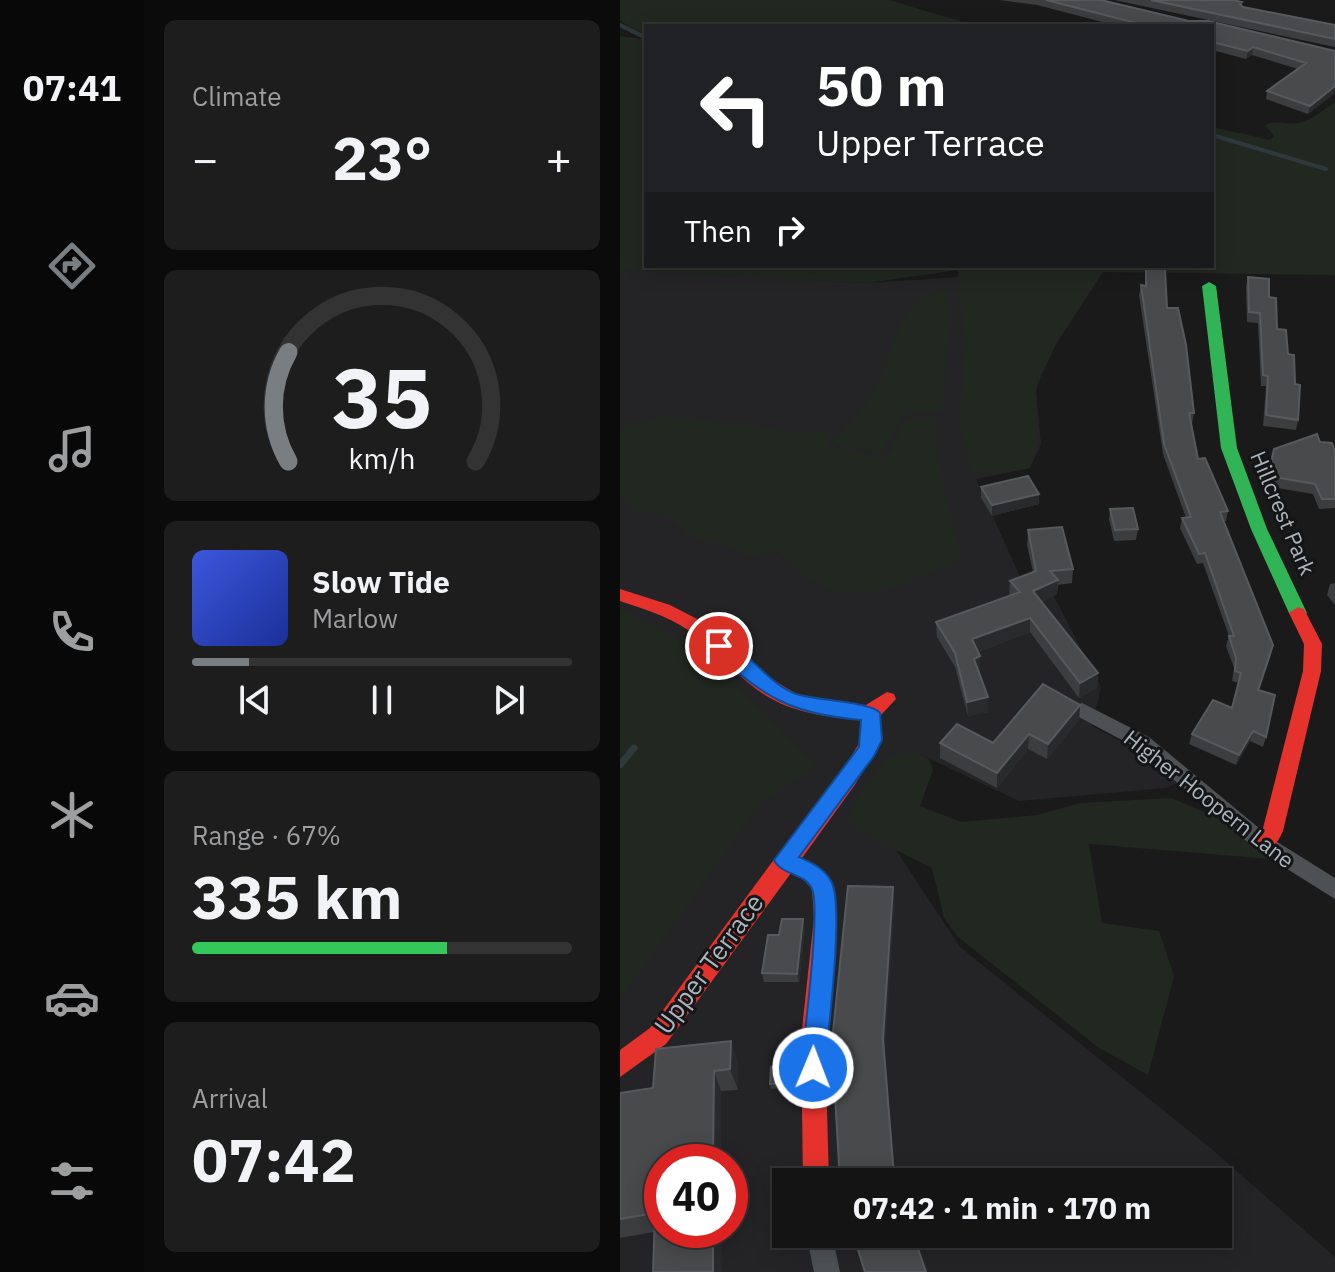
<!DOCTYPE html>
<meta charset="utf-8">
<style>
:root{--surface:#141414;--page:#1d1d1d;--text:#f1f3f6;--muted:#9d9ea0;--line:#333334;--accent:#797e83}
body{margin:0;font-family:"IBM Plex Sans",sans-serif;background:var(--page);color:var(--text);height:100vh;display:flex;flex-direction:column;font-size:30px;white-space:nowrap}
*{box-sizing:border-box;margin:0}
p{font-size:26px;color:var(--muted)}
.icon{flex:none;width:44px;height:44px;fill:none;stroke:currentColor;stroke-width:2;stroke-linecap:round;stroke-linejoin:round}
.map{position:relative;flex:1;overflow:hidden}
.panel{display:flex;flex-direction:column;gap:20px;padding:20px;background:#0b0b0b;width:476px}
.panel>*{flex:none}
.guide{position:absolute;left:24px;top:24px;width:570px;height:244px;border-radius:0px;box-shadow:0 4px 20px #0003,0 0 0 2px var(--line);background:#202124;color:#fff;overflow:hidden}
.speed{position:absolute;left:24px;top:1144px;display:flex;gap:16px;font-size:40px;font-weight:700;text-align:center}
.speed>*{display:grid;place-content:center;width:104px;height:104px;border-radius:50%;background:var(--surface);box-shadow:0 4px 20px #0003,0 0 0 2px var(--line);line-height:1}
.speed .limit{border:12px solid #d22;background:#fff;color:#111}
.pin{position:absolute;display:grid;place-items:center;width:68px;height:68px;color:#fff;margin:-34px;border:4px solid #fff;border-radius:50%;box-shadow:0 2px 8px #0007}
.me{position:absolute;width:88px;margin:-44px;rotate:1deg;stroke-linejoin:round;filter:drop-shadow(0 0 6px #0008)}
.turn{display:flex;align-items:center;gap:28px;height:168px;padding:0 40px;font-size:36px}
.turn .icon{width:104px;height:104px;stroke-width:2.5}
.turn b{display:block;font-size:56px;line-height:68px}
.then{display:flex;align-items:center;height:76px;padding:0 40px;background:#0003;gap:16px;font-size:30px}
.big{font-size:60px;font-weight:700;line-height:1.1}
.panel .tile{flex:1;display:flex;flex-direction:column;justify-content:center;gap:12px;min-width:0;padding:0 28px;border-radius:12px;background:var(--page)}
.panel .dial{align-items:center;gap:0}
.dial svg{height:208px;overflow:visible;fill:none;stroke:var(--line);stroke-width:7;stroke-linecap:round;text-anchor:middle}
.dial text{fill:var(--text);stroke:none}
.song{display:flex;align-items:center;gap:24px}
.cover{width:96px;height:96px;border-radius:12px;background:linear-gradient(135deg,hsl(230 70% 55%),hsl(230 70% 35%))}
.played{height:8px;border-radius:4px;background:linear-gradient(90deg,var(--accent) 15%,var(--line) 15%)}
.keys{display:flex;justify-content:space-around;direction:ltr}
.heat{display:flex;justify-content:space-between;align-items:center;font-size:44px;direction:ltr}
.charge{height:12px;border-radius:6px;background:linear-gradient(90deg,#34c759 67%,var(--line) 0)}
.trip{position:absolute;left:152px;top:1168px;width:460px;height:80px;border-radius:0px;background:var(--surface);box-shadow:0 4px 20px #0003,0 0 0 2px var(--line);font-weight:700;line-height:80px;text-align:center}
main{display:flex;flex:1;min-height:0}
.menu{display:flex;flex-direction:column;width:144px;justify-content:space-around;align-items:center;background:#080808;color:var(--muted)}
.menu .icon{width:56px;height:56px}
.menu .active{color:var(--accent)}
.menu b{font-size:36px;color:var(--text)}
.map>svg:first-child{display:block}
.built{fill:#242427;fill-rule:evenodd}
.green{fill:#202820}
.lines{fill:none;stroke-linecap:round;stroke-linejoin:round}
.stream-far1{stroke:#2d393d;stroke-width:4}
.stream{stroke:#2d393d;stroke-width:7}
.street{fill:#4e5154;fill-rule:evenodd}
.fast{fill:#30b455;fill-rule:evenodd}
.jam{fill:#e5322d;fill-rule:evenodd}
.wall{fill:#3b3d3e}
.shaded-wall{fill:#292a2b}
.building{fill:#484a4c;stroke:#575a5d;stroke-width:2}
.route{fill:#1a73e8;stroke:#114b97;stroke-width:2}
.labels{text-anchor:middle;stroke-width:6;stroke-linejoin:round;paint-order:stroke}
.street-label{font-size:22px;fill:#acb4bb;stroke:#141517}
.near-street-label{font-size:26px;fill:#acb4bb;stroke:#141517}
</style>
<main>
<nav class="menu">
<b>07:41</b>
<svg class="icon active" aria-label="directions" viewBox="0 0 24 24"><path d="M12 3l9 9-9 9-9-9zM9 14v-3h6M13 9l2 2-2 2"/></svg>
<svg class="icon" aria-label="music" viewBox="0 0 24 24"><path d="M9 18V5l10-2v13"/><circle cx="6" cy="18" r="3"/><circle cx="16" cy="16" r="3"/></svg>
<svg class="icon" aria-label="phone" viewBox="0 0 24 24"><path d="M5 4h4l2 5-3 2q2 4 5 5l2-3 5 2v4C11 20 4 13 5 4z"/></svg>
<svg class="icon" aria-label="climate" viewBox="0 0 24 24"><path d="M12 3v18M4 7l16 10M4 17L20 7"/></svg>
<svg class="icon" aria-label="car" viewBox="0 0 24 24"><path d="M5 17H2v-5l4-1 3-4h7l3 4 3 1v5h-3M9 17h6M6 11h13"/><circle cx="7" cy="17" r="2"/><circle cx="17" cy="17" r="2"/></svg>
<svg class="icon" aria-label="filters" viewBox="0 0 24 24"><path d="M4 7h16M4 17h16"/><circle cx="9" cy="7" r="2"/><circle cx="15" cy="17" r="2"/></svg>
</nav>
<section class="panel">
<div class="tile"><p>Climate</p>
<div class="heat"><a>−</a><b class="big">23°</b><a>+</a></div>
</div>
<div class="tile dial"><svg viewBox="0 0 100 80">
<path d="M14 69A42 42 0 1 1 86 69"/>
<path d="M14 69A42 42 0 0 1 14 27" stroke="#797e83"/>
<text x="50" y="56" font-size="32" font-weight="700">35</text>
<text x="50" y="72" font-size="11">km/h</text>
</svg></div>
<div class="tile">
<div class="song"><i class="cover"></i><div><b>Slow Tide</b><p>Marlow</p></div></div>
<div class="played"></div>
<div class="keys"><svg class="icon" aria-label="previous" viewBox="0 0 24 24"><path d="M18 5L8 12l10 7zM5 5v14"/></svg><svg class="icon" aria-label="pause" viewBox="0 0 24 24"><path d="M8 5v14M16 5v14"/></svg><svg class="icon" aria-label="next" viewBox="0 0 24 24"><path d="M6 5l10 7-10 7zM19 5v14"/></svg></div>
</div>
<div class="tile"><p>Range · 67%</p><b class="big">335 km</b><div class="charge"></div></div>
<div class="tile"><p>Arrival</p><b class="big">07:42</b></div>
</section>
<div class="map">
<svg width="715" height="1272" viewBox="0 0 715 1272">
<rect width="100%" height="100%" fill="#1a1a1b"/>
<!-- built -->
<path class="built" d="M0,268L247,283L417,272L429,344L416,391L421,444L410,468L356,479L402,581H426L481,687L472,726L532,758L560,782L546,788L399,801L295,752L239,794L340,947L588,1146L715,1257V1272H0ZM42,1162H110V1230H42ZM166,1182H598V1234H166Z"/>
<!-- green -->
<path class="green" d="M0,0H269L353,25L26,26V266H592V127L650,140L654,136L645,125C660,119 671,127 685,121C696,117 705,108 715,103V275L483,272L436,344L416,387L418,443L407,469L375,474L351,471L340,422L345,344L338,270L247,283L15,270L0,272V36L24,39L0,20Z
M325,289L331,312L322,411L284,413L261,454L211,443C224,428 242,413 252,396C277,355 270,302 325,289Z
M46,416L193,434L211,429L209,445L263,458L271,451L283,421L314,418L318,458L341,556L331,564C293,578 245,605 203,586C187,579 171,563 157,552L131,556L101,543L85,541L65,532L48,516L15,509L0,498V428Z
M0,609L83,653L198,766L140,804L0,1000Z
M296,752L309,759L313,770L300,806L341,822L417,815L460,803L551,798L598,818L650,859L469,844L482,923L539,931L554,976L528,1075L479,1048L338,937L324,918L312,868L262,843L228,821L239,794L270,756Z"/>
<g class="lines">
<!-- stream-far1 -->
<path class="stream-far1" d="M0,25L26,38
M592,135L706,169"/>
<!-- stream -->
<path class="stream" d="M0,765L14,748"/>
<!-- street -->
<path class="street" d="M462,703L529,737L651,838L715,878V899L637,850L515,747L455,715L452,710L455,705Z
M186,1234H212L220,1272H194Z"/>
<!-- fast -->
<path class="fast" d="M589,282L596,286L617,448L647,529L687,613L678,619L669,613L631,529L601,448L582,286Z"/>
<!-- jam -->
<path class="jam" d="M0,589L50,605L81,621L142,673L178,695L200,701L246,705L267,692L274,694L276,699L260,716L262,740L259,745L234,786L182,858L198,866L214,886L216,918L205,1038L209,1182H183L181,1038L194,918L192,889L182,878L171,873L46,1044L0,1077V1050L30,1028L158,854L220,774L242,739L241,720C210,717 178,714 150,698C123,683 103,657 79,638C56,619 28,610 0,601Z
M678,607L684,609L702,644L701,671L663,831C657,843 652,855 637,850L634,844L643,828L683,671L684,644L669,613Z"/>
</g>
<!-- wall -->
<path class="wall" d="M379,0H481L569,21L715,51V93L688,114L646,99L647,91L678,69L632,55L626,59L592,50V26H498L417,5Z
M494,0H613L623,7L715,25V47Z
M526,268L547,308L574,413L572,423H571L578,459L608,511L606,521H604L651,655L639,691L646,737L643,747L630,741L616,765L569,744L572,734L612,708L619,683L612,681L614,668L606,646L609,636L583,563L577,564L560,528L562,518H566L543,454L519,295L521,285L525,286Z
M628,277L649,297L657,329L668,354L675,384L678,420L676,430L643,426L646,386H641L638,323L627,322L626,287Z
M700,442L715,452V508L699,509L693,494L646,486L654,449Z
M361,487L419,494V504L372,516L361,498Z
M490,509L518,529L516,540L494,541L489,519Z
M408,530L453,569L452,583L438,585L437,594L421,602L478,673L477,688L459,698L410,632L358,652L360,656V670L358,671L368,712L348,716L335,667L317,637L316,622L389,596L390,581L413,572L407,545Z
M715,583V605L707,595L710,584Z
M460,705L459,720L427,759L408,749L377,788L320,758V743H373Z
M185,928L179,982H144L142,973L159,935Z
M118,1062V1090L101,1091L34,1232L0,1238V1093L33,1088Z
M173,1069L174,1087L151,1089L150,1084Z
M166,1206V1230L155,1231L153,1228Z"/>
<!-- shaded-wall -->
<path class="shaded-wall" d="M633,47L632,55L626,59L628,51Z
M715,86V93L688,114L690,106Z
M419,494V504L372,516V505Z
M438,580L437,594L412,606L413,591Z
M410,618V632L352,654V639Z
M360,656V670L354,673V659Z
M478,673L477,688L459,698L460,683Z
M368,697V712L348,716L347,702Z
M460,705L459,720L427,759L428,744Z
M633,731L630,741L616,765L619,755Z
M409,734L408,749L377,788V773Z
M273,887L275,901L265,1052L275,1182L263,1039Z
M183,919L185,928L179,982L177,974Z
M111,1041L118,1062V1090L110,1069Z
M94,1071L101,1091V1162H93Z
M93,1230H101L102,1272H93Z"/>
<!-- building -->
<path class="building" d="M426,0H481L569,21H588L715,51V86L690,106L647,91L686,63L633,47L628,51L592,42V26H528Z
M531,0H613L622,2L620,4L623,7L715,25V39Z
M526,268L545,269L547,308H558L566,345L574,413H569L578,459L585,458L608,511L600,512L653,645L638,690L655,695L646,737L633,731L619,755L572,734L593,700L612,708L621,673L615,671L616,658L609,636H614L585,553L579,554L562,518L571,517L544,444L521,285L526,286Z
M628,277L649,279V297L656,298L657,329L666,330L668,354L674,355L675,384L680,385L678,420L646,415L648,376L643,375L640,313L629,312Z
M697,434L700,442L712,443L715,452V499H702L695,484L648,476L654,449Z
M408,476L419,494L372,505L361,487Z
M513,508L518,529L495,530L490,509Z
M442,527L453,569L430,571L438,580L413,591L478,673L460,683L410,618L352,639L360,656L354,659L368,697L347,702L335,653L316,622L400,592L390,581L416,571L408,530Z
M423,684L460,705L428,744L409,734L377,773L320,743L337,724L373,743Z
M228,886L273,887L263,1039L274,1176L276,1182H220L212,1042Z
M162,919H183L177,974L142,973L148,935H159Z
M111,1041L110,1069L94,1071L93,1162H42V1230H93V1272H33L35,1213L0,1219V1093L33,1088L36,1049Z
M172,1065V1082L150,1084L151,1067Z
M166,1206V1226L153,1228V1208Z
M233,1234H293L306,1272H245Z"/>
<!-- route -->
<path class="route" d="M99,639C128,648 146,683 176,694C193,700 253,702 260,713L262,740L254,756L179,857C192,863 206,869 212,883C224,909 208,1032 205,1068L202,1076L193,1079L185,1076L181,1068C184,1038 201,908 192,889C185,873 161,875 154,860L239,747L241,720C169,714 145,697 93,651V641Z"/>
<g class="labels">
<!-- street labels -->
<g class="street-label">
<text transform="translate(663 513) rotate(67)" y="8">Hillcrest Park</text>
<text transform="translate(589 799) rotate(38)" y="8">Higher Hoopern Lane</text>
</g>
<!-- near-street labels -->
<g class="near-street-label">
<text transform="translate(89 964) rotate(-54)" y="9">Upper Terrace</text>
</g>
</g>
</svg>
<div class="speed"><div class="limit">40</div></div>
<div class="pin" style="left:99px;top:646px;background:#d93025"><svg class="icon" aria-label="arrive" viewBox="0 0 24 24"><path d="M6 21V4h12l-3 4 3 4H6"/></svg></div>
<svg class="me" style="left:193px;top:1068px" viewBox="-20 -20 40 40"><circle r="17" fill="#1a73e8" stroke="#fff" stroke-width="3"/><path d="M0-11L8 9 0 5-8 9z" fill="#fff"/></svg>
<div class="trip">07:42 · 1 min · 170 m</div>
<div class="guide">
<div class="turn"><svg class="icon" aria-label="left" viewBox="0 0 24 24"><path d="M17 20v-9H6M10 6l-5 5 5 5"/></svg><div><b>50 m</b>Upper Terrace</div></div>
<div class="then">Then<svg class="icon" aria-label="right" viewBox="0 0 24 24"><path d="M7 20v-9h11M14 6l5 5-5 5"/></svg></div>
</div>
</div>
</main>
